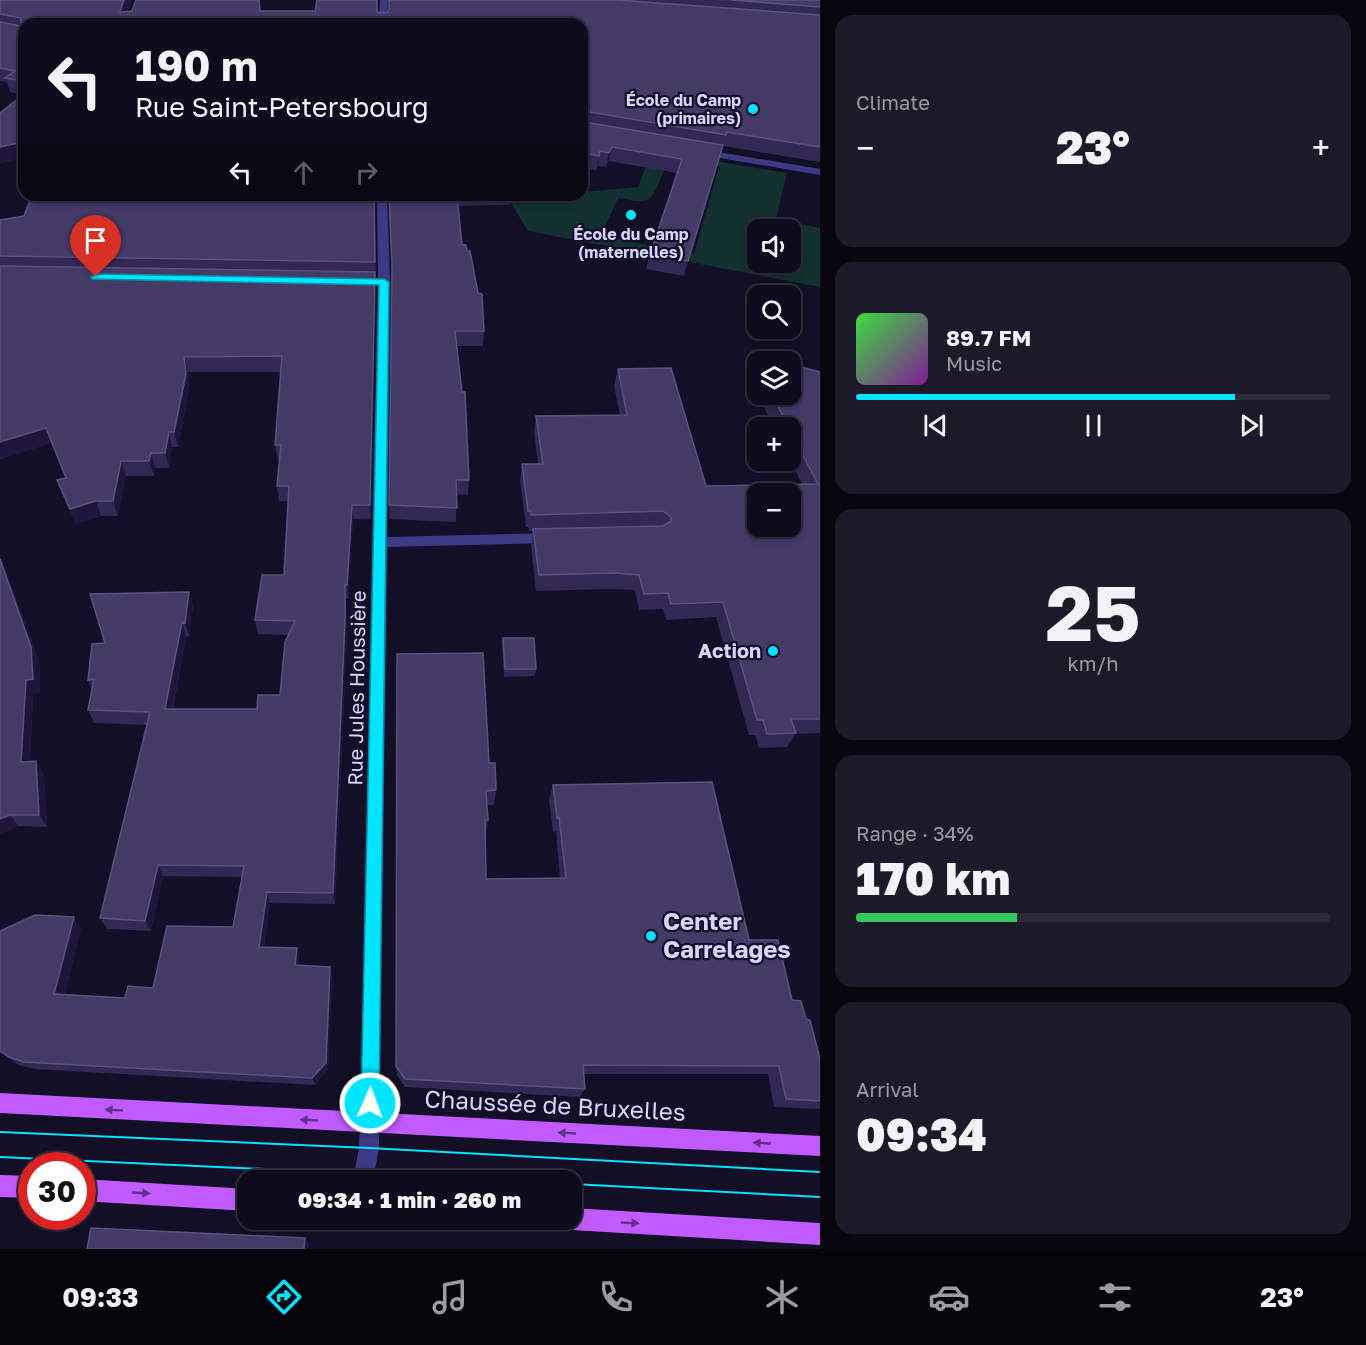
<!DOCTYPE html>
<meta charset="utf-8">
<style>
:root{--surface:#0e0b1c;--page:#1c1929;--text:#f1f3f6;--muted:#9b9ba3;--line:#2e2b3b;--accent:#00e5ff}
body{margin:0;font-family:"Golos Text",sans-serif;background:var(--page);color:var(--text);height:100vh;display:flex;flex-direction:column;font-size:22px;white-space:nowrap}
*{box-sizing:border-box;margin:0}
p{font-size:20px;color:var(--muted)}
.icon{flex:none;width:33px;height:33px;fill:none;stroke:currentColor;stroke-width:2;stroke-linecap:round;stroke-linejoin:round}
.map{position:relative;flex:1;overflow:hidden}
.details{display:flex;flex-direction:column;gap:15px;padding:15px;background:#08060f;width:546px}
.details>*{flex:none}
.top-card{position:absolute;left:18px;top:18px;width:570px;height:183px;border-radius:18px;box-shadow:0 3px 9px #0003,0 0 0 2px var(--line);background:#0e0b1c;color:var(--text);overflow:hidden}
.fabs{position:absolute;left:747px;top:219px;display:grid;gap:12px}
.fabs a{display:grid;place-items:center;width:54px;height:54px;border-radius:12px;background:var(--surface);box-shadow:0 3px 9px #0003,0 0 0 2px var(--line);font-size:30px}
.speed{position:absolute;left:18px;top:1152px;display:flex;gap:12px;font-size:30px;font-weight:700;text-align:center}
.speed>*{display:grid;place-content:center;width:78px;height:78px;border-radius:50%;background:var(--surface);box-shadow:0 3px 9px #0003,0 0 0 2px var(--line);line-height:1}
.speed .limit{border:9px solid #d22;background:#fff;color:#111}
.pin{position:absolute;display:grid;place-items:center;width:51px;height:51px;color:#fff;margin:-62px -26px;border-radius:50% 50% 50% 0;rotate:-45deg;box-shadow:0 0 6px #0007}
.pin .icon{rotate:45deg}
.me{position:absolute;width:66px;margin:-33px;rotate:2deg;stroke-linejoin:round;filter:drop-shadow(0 0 4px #0008)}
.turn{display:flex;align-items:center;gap:21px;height:126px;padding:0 18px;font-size:27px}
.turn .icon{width:78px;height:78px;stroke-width:2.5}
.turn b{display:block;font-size:42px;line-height:51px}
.lanes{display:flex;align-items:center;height:57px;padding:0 18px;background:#0003;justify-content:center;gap:30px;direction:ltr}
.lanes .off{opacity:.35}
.big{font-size:45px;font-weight:800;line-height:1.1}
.details .card{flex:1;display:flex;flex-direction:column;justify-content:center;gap:9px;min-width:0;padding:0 21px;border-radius:18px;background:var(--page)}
.details .dial{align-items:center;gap:0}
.dial b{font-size:78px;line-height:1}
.song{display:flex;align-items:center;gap:18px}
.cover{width:72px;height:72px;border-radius:9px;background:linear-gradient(135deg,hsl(120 70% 55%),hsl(290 70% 35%))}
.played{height:6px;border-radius:3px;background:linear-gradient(90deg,var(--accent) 80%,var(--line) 80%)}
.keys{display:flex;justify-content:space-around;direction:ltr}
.heat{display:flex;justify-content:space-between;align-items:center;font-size:33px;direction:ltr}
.charge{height:9px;border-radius:4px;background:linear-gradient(90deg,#34c759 34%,var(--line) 0)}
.trip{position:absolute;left:237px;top:1170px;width:345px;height:60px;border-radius:18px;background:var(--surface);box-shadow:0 3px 9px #0003,0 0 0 2px var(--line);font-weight:800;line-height:60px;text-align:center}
.tab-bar{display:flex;height:96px;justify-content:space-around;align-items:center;background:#06040b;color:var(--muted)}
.tab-bar .icon{width:42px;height:42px}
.tab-bar .on{color:var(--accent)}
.tab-bar b{font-size:27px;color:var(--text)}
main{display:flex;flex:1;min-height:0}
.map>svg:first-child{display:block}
.green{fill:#12302f;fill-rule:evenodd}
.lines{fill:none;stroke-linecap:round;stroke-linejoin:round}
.street{fill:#3d3a85;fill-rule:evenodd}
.primary{fill:#c25bff;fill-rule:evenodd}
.tram{stroke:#00e5ff;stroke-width:2}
.wall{fill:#312854}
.shaded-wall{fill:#1d163a}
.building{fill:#433a66;stroke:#5a527e;stroke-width:1.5;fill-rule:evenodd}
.oneway{fill:#623188}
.route{fill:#00e5ff;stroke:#0095a6;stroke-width:1.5}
.poi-dot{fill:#00e5ff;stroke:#130f26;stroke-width:2}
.labels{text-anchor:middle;stroke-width:4.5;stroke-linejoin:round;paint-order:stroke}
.far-poi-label{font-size:16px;font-weight:bold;fill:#d9d4ff;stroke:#130f26;text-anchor:end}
.poi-label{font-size:20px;font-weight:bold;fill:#d9d4ff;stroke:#130f26;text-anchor:end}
.street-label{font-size:20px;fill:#d9d4ff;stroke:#130f26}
.near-poi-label{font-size:24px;font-weight:bold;fill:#d9d4ff;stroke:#130f26;text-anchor:start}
.near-street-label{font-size:24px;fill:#d9d4ff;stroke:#130f26}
</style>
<main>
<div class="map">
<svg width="820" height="1249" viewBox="0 0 820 1249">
<rect width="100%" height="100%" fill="#130f26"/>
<!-- green -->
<path class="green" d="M652,150L671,153C666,163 656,197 647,200C638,203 627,199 618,198L601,236L694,254L719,167L684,161L686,156L787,173L776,219L820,228V287L528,231L509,200L582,195V192L638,187ZM758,230H790V262H758Z"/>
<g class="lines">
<!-- street -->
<path class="street" d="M380,0H388L387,24H379Z
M700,149L820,169V175L697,154L695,152Z
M377,195H387L390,282L387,537L551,533L558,538L551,543L387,547L379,1148L373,1180H353L359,1148L361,1082L378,282Z"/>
<!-- primary -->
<path class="primary" d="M0,1093L820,1136V1156L0,1113Z
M0,1175L32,1176V1198L0,1197Z
M82,1179L248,1189V1211L82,1201Z
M572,1208L820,1223V1245L572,1230L564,1227L561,1220H572Z"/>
<!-- tram -->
<path class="tram" d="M0,1132L369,1148L820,1172
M0,1157L506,1180
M572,1184L820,1197"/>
</g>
<!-- wall -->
<path class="wall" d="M0,0L128,11H315L317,0H378V12L387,13L389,10V0H820V162L723,146L684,276L646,269L650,254L677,173L609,161L606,167L598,166L596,170L582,168V24H24V158L0,163L23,95L10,92L7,82L0,81Z
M32,195H92L90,199L143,200L375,195L376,287L371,519H353L348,599H346L347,634L335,904L270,903L264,947L299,957V965L330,967L332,977L328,1070L315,1085L34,1069L18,1065L0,1051L81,927L65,994L125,998L153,988L233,927L242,877L163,876L151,931L107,929L100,918L147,725L94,723L88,710L92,690L88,680L105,643L189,592L193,607L189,637L186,636L173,709H257L280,695L288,635L258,634L255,620L284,575L288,501H279L277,486L280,460H278L275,445L281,372H188L189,389L178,447H172L169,468H155L154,476H126L118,516H101L76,524L57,480L66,478L51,443L0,459V220L24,216Z
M389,195H511L510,205L458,206L462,245L484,331L483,346H457L469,480L468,495L456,494V522L389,519L392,274Z
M754,360L758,362V394H790L820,372V733L795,734L787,747L759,748L755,735H749L716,617L666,620L663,609L639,610L635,590L610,589L536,591L531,546L533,531H529L528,527H526L520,481L522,464H538L534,432L536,416L620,415L614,386L618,369L706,486L802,484L790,460V428H774L749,377Z
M503,638L536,669L535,676L504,677L502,645Z
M39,660L40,692L33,694L30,761L44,774L47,827L18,826L0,834Z
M489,763L496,790L494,805H487L488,820L486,834H485L486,879L560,878L556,831L553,832L549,799L553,785L749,940L806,1019L820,1059V1108L819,1109L774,1107L768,1074H584L585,1089L580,1097L405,1087L397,1075L396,1066Z"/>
<!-- shaded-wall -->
<path class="shaded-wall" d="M124,0H132L124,24L120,12Z
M24,142V158L0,163V147Z
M723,145L719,160L684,276L688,261Z
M612,147L609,161L606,167L609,153Z
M600,151L598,166L596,170L599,156Z
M82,195H92L85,213L81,198Z
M375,272L376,287L371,519L370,505Z
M184,357L188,372L189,389L178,447L174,432Z
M46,428L51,443L0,459V442Z
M169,432L172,447L169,468L165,453Z
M151,453L155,468L154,476L149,461Z
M121,461L126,476L118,516L113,501Z
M96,501L101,516L76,524L70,509Z
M352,505L353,519L348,599L347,585Z
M0,554L39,660L40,692L33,694L29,774L21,762Z
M345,585L347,634L335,904L333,893Z
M189,592L193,607L189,637L185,623Z
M182,622L186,636L170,722L165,709Z
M36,761L44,774L47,827L39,815Z
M10,815L18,826L0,834V819Z
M158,865L163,876L151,931L145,921Z
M267,892L270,903L262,957L259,947Z
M74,917L81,927L63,1003L54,994Z
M297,948L299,957L298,975L295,965Z
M330,967L332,977L328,1070L315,1085L312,1078Z
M305,1238L309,1243L308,1249H304Z"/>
<!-- building -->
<path class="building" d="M0,0H124L120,12L132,11L136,0H259L260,11H315L317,0H377V12L387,13L389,10V0H617L820,15V147L727,132L726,135L584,111L582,113V24H24V81L5,78L15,71L0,68V22L21,26V18L0,14Z
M731,0H820V7Z
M24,94V142L0,147V113Z
M582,115L584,122L723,145L688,261L650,254L682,159L612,147L609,153L600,151L599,156L582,153Z
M32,195H82L81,198L143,200L144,195H374L375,262L0,256V220L24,216Z
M389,195H457L462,245H466L467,251H470L478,293L482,294L484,331H455L462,392H465L469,480H456L457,508L389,505L392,267Z
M0,266L375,272L370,505H352L347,585H345V620L333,893L267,892L259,947L297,948L295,965L330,967L326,1063L312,1078L24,1062L9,1057L0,1051V931L35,915L74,917L54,994L125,998L128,986L153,988L167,926L233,927L244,866L158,865L145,921L100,918L150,712L88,710L94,679L88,680L92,644L105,643L90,594L189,592L185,623L182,622L165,709H257L258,695H280L285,642L295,621L255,620L262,575H284L289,486H277L281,445H275L282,356L184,357L186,374L174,432H169L165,453H151L149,461H121L113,501H96L70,509L57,480L66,478L46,428L0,442Z
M754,360L780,361L782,362H758V367Z
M790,364L820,372V719H791L796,733L767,734L763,720H757L723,602L671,604L668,593L644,594L639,575L614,573L539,575L533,529L663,526L671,521V517L663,511L531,515V511H528L522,464H543L536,416L627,415L618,369L671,368L706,486L818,484L790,431V428H789L772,394H790ZM758,494H790V526H758Z
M0,559L31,647L33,679L26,680L21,762L36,761L39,815H10L0,819Z
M503,638H534L536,669H505Z
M483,653L489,763H495L496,790L486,791L488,820H485L486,879L566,878L559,817L557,818L553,785L712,782L749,940H778L792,1000L801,1001L806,1019L810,1020L820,1059V1101L786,1099L779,1066L583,1065L585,1089L405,1079L396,1066L397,654Z
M91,1228L305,1238L304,1249H87Z"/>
<!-- one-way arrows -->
<defs><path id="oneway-solid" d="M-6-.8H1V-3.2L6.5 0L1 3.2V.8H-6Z" transform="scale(1.5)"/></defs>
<g class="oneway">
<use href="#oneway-solid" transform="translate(114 1110) rotate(-177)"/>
<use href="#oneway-solid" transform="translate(309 1120) rotate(-177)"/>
<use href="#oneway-solid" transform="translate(567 1133) rotate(-177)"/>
<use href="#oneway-solid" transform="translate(762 1143) rotate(-177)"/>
<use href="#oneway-solid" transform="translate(141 1193) rotate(3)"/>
<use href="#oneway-solid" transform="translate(630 1223) rotate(3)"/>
</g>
<!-- route -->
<path class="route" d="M96,274L384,279L389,282L379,1103L377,1109L370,1112L363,1109L361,1103L379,285L92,279L91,277Z"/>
<!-- markers -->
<g class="poi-dot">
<circle cx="753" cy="109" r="6"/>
<circle cx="631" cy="215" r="6"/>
<circle cx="773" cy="651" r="6"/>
<circle cx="651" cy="936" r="6"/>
</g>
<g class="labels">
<!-- far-poi labels -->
<g class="far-poi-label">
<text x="741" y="106">École du Camp<tspan x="741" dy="18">(primaires)</tspan></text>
<text x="631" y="240" text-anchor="middle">École du Camp<tspan x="631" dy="18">(maternelles)</tspan></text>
</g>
<!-- poi labels -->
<g class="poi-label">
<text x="761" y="658">Action</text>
</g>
<!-- street labels -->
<g class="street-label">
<text transform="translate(357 688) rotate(-89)" y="7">Rue Jules Houssière</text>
</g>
<!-- near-poi labels -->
<g class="near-poi-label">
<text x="663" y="930">Center<tspan x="663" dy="28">Carrelages</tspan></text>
</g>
<!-- near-street labels -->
<g class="near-street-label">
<text transform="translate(555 1106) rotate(3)" y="8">Chaussée de Bruxelles</text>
</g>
</g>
</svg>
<div class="fabs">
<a><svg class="icon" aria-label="sound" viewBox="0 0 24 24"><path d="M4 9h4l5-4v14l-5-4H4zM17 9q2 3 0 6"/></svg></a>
<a><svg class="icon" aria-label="search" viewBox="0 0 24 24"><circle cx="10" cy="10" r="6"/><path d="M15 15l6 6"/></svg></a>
<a><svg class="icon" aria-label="layers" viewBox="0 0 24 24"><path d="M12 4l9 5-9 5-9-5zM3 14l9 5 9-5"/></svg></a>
<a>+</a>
<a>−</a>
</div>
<div class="speed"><div class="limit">30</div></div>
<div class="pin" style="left:96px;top:277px;background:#d93025"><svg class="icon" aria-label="arrive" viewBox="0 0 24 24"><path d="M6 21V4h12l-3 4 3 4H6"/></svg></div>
<svg class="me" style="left:370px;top:1103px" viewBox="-20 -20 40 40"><circle r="17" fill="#00e5ff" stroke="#fff" stroke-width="3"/><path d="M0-11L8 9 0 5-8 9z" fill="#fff"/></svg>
<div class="trip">09:34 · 1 min · 260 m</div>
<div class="top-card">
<div class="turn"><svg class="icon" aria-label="left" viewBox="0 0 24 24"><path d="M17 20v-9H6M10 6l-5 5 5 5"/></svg><div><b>190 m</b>Rue Saint-Petersbourg</div></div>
<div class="lanes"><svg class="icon" aria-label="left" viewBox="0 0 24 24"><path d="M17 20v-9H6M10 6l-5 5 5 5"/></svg><svg class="icon off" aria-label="ahead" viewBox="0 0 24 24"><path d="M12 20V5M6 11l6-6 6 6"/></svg><svg class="icon off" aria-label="right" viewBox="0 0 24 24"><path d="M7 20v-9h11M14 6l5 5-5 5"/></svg></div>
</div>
</div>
<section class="details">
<div class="card"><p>Climate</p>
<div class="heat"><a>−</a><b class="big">23°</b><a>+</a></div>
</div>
<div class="card">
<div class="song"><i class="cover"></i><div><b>89.7 FM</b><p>Music</p></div></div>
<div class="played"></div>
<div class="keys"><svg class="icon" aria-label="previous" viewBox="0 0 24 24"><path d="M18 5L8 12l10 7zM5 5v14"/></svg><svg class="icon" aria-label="pause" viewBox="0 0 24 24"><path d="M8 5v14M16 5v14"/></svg><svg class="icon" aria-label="next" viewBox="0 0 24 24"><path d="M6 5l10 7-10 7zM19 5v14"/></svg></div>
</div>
<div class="card dial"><b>25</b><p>km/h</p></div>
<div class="card"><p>Range · 34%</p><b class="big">170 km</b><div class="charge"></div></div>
<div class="card"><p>Arrival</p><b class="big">09:34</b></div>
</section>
</main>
<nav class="tab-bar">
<b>09:33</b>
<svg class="icon on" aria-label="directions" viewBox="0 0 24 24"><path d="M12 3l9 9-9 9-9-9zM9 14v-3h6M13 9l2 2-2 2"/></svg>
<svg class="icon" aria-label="music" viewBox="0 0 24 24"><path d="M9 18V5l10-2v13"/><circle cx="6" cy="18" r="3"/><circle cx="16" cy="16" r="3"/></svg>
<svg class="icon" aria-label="phone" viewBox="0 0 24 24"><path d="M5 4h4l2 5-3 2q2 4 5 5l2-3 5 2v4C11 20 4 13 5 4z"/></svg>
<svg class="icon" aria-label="climate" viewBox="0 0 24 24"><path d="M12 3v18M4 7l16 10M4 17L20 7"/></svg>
<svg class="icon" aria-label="car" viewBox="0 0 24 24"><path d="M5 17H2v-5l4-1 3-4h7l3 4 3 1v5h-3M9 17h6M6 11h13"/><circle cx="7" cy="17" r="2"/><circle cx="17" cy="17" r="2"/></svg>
<svg class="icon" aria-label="filters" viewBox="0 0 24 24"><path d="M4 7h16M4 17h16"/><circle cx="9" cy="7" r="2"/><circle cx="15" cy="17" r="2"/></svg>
<b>23°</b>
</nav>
